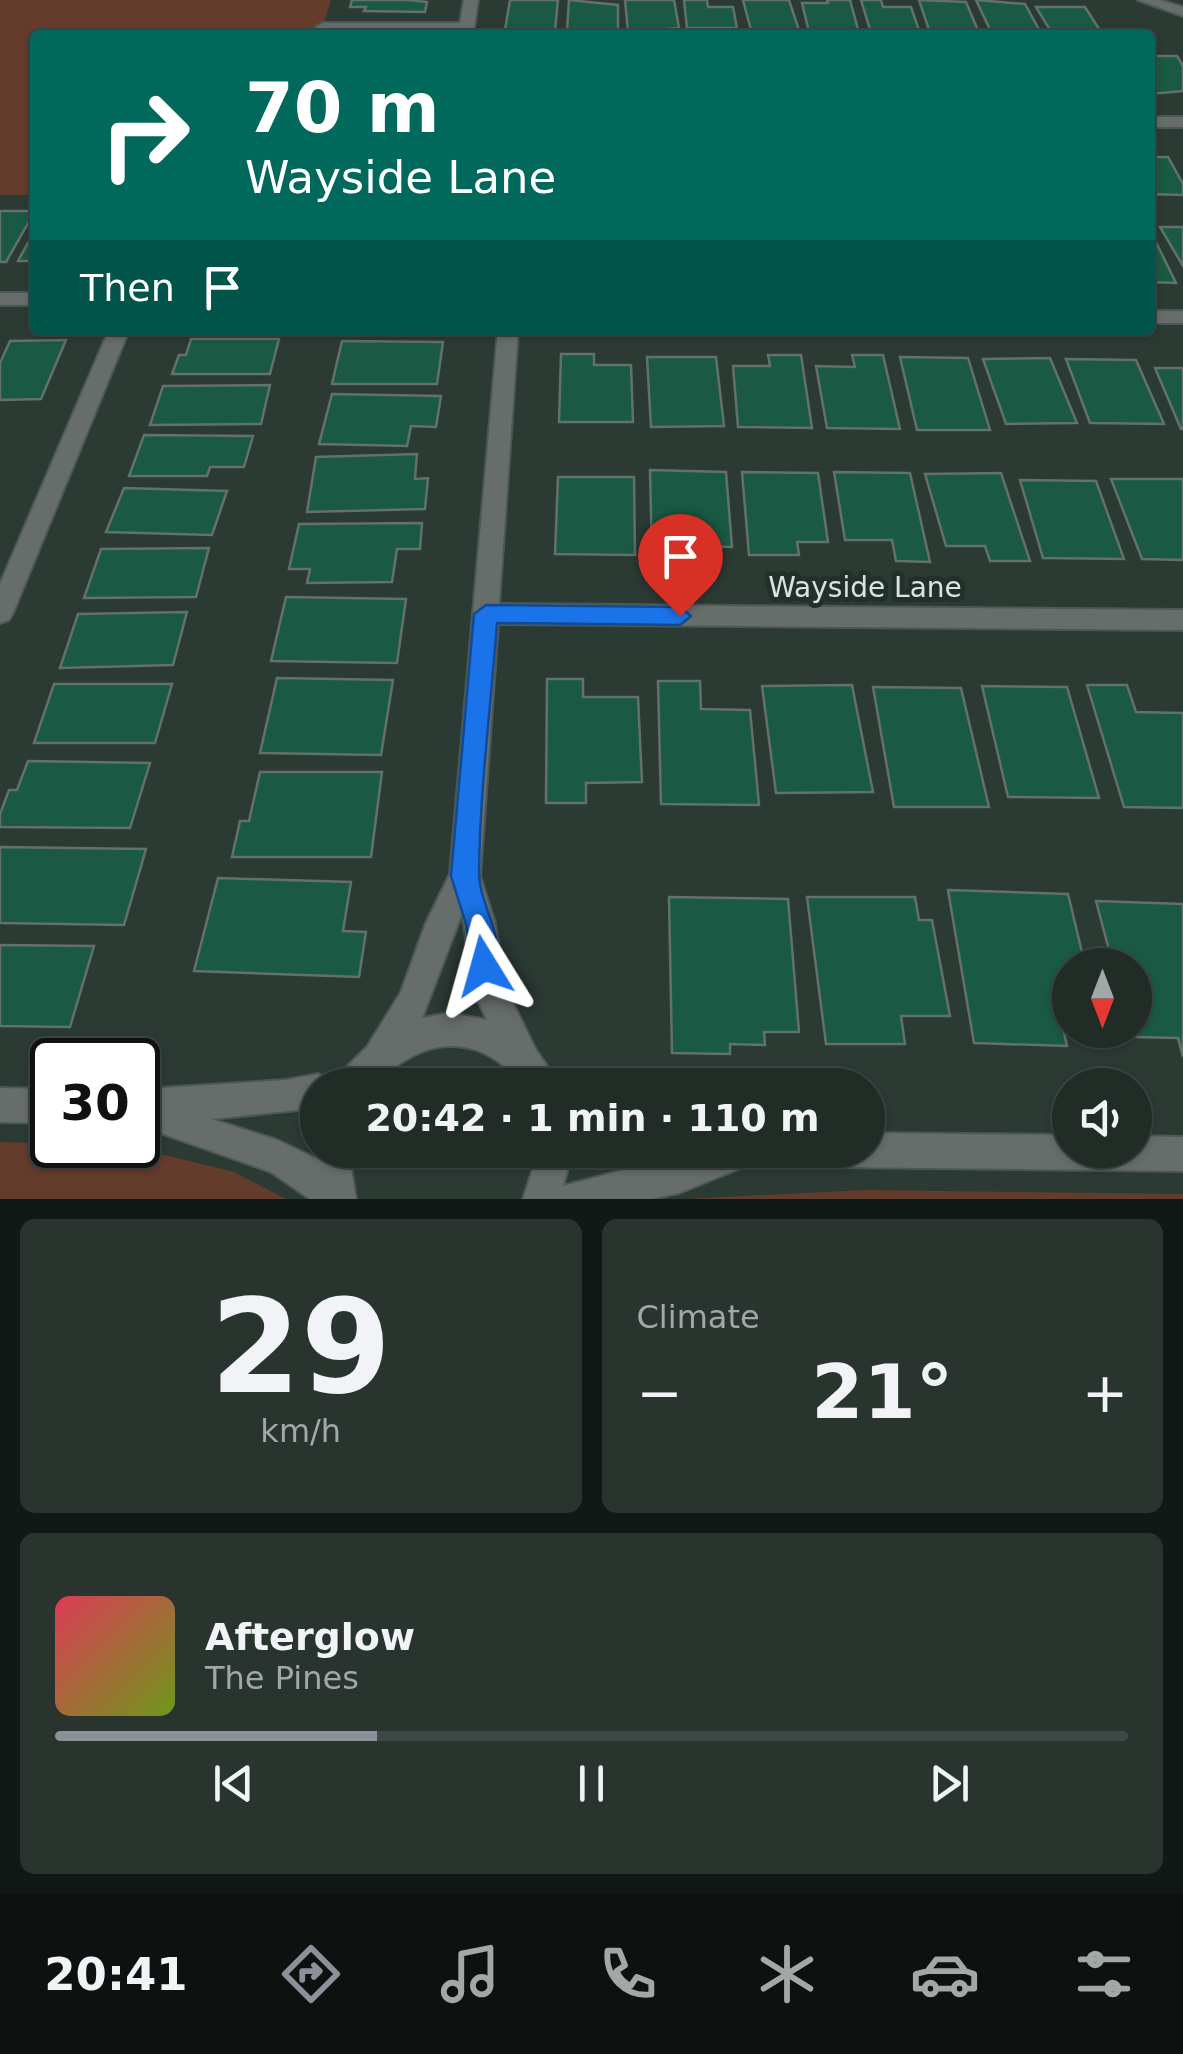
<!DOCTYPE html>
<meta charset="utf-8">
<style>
:root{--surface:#212c27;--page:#29342f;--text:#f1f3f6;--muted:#a2a7a7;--line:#3e4844;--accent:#8c9099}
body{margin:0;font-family:"DejaVu Sans",sans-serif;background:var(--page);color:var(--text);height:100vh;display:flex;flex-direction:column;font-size:38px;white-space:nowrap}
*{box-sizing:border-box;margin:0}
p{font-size:32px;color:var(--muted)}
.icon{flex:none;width:55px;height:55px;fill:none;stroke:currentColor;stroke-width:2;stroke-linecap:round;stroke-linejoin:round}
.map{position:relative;height:1199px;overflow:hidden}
.details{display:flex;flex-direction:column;gap:20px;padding:20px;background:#121815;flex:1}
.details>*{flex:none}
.guide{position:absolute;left:30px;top:30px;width:1125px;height:305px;border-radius:10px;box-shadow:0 2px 8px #0004,0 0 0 2px var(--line);background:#00695c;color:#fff;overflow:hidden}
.needle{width:65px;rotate:180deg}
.fabs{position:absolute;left:1052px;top:948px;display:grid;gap:20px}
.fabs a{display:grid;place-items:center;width:100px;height:100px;border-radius:50%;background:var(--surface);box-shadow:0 2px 8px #0004,0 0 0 2px var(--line);font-size:50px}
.speed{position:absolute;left:30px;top:1038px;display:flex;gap:20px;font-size:50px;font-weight:700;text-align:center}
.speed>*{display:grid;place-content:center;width:130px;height:130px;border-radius:50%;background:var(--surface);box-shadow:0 2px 8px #0004,0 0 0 2px var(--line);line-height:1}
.speed .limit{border:5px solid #111;border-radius:15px;background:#fff;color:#111}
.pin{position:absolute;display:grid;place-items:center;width:85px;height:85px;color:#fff;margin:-102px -42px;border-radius:50% 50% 50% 0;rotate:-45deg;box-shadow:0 0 10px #0007}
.pin .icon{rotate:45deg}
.me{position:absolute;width:110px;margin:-55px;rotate:352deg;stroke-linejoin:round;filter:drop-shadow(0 0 8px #0008)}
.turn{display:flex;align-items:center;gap:35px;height:210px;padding:0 50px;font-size:45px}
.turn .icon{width:130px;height:130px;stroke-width:2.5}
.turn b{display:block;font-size:70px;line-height:85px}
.then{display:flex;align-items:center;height:95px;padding:0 50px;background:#0003;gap:20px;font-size:38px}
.big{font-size:75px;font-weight:700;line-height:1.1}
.details .tile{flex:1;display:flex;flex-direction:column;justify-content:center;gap:15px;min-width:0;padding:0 35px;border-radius:15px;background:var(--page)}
.details .dial{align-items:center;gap:0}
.dial b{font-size:130px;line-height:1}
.song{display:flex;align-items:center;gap:30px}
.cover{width:120px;height:120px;border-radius:15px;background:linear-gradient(135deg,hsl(350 70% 55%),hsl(80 70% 35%))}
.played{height:10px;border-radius:5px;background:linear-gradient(90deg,var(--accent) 30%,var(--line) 30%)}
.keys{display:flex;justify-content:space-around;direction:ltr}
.heat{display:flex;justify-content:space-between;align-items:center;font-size:55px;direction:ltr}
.details .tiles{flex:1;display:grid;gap:20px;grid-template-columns:1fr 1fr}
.tile:last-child{grid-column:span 2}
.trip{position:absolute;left:300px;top:1068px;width:585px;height:100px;border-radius:50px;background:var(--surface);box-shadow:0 2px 8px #0004,0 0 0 2px var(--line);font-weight:700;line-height:100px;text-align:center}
.tabs{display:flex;height:160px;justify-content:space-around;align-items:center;background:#0d1210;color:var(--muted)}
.tabs .icon{width:70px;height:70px}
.tabs .current{color:var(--accent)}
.tabs b{font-size:45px;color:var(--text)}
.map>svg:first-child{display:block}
.green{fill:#633c2c}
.building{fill:#1a5a44;stroke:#62716a;stroke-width:2.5}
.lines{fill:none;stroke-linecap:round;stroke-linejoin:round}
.street-casing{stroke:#4b5853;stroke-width:4}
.street{fill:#676d6a;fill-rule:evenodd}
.route{fill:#1a73e8;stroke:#114b97;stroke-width:2.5}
.labels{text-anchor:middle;stroke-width:10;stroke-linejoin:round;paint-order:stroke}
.street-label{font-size:28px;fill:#dae3df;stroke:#22302a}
</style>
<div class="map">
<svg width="1183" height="1199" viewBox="0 0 1183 1199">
<rect width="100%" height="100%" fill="#2c3a34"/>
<!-- green -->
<path class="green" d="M0,0H331L320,35H35V195H0Z
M0,1142L124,1145L234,1172L286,1199H0Z
M865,1190L1183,1194V1199H687Z"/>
<!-- building -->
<path class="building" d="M352,0H409L427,2L425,12L364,11L366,7H350Z
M510,0H558L555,31L505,30Z
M569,0L618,5V32L567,31Z
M625,0H674L679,28L628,32Z
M684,0H707L708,7H733L737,28H687Z
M743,0H789L799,30H751Z
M827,0H850L859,33L809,32L802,3H828Z
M861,0H881L883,7H911L920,33H871Z
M919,0L966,2L979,33H930Z
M976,0L1025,4L1042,35L992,34Z
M1036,7H1085L1101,32L1053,35Z
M1150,56H1177L1183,66V91L1150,94Z
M1150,157H1168L1183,184V195L1150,194Z
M0,211H35L6,262H0Z
M1160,227H1183V266Z
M35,230V261H18Z
M1150,230L1176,283L1150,282Z
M191,339H279L270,374H172L179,355H186Z
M66,340L41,399L0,400V363L10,341Z
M342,341L443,342L437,384H332Z
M561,354H594V365H631L633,422H559Z
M768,355H801L812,428L738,427L733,366H770Z
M852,355H883L900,429L827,428L816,366L855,367Z
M647,357H716L724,426L651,427Z
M900,357L968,358L990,430H917Z
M1050,358L1077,423L1006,424L983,359Z
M1066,359L1136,360L1164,424L1090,423Z
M1155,368H1183V429H1181Z
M270,385L261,424L150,425L163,386Z
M332,394L441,396L436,427L411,426L407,446L319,444Z
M144,435L253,436L244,467H210L207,476H129Z
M417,454L415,479L428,478L425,509L307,512L316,457Z
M650,470L726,472L732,547L693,546L694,560L652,559Z
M742,472L818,473L828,542H797L799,555H749Z
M834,472L910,473L930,562L896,561L892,540H845Z
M1001,473L1030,561H990L985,546H946L925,474Z
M558,477H634L635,555L555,554Z
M1111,479H1183V560L1142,559Z
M1020,480L1096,481L1124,559L1043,558Z
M124,488L227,491L212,535L106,532Z
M422,523L420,549H397L392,582L307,583L310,569H289L299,524Z
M209,548L196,597L84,598L101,549Z
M286,597L406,599L397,663L271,661Z
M187,612L173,665L60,668L78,614Z
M277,678L393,680L381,755L260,753Z
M547,679H583V697H638L642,782L586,783V803H546Z
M658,681H700L701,709L750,710L759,805L661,804Z
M54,684H172L155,743H34Z
M852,685L873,792L776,793L762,686Z
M1087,685H1127L1136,712L1183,713V808L1124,807Z
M982,686L1067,687L1099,798L1008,797Z
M873,687L961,688L989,807H894Z
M28,761L150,763L130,828L0,827V814L9,790H17Z
M260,772H382L371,857H232L240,821H249Z
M0,847L146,849L124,925L0,923Z
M218,878L351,882L343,931L366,932L359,977L194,971Z
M948,890L1068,894L1085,965H1070V1010H1059L1067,1046L974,1043Z
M669,897L788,899L799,1032H764L765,1045L730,1044V1054L672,1053Z
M807,897H915L919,920H932L950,1016H901L905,1044H826Z
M1096,901L1183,904V1057L1178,1038L1131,1037L1129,1030H1135V965H1113Z
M0,945L94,946L70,1027L0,1026Z"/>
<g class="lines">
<defs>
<path id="street" d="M464,0H478L473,35L323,31L316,27L323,23H460Z
M1138,0H1160L1183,7V16Z
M1150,117H1183V127H1150Z
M0,293H35V305H0Z
M1150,311H1183V323H1150Z
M109,330H129L13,613L9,620L0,623V584Z
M498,330H518L499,604L1183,610V630L498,624L480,876L495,923L506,989L536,1050L560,1085H522C479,1030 421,1036 376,1085H336L341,1073L367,1047L401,992L426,923L450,874ZM462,914L474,992L487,1020L449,1013L422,1018Z
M318,1074L330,1079L332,1085H318V1108L211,1119L277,1140L315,1158L318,1141V1150H348L356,1199H310L271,1172L138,1125V1091L144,1089L286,1080Z
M0,1088L52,1089V1123L0,1122Z
M868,1133L1070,1135V1150H1135V1136L1183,1137V1171L834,1167L822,1162L817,1150H868Z
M539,1150H573L563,1186L699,1150H761L756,1162L679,1193L651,1199H523Z"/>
</defs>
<!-- street casing -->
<use href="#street" class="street-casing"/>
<!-- street -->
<use href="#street" class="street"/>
</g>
<!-- route -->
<path class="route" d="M486,605L680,607L691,616L680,625L497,623C491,705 480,788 479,871C478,905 509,940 494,975L484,979L474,975L466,924L451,876L474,614Z"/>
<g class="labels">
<!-- street labels -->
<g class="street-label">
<text x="865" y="597">Wayside Lane</text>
</g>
</g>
</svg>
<div class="fabs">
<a><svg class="needle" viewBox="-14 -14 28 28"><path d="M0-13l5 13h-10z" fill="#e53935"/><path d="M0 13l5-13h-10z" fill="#a2a7a7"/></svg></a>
<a><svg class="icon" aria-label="sound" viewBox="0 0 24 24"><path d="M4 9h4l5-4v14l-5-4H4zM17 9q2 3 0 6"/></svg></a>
</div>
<div class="speed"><div class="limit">30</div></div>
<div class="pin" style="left:680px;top:616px;background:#d93025"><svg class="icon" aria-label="arrive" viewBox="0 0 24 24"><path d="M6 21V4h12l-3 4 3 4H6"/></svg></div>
<svg class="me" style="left:484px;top:966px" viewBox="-20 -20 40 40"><path d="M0-17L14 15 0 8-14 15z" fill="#1a73e8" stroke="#fff" stroke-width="4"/></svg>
<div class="trip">20:42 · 1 min · 110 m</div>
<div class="guide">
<div class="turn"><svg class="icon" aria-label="right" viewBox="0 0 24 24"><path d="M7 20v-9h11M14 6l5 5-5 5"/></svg><div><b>70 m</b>Wayside Lane</div></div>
<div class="then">Then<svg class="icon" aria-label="arrive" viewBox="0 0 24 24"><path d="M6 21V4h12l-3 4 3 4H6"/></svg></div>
</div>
</div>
<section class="details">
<div class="tiles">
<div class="tile dial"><b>29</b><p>km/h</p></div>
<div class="tile"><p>Climate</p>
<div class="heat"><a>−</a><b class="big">21°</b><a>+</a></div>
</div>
<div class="tile">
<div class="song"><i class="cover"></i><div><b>Afterglow</b><p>The Pines</p></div></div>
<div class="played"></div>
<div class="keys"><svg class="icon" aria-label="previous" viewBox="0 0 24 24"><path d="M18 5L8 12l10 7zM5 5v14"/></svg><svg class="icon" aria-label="pause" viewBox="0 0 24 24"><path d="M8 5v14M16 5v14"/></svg><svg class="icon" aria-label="next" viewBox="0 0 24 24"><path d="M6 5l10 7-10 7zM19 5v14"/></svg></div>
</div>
</div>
</section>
<nav class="tabs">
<b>20:41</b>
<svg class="icon current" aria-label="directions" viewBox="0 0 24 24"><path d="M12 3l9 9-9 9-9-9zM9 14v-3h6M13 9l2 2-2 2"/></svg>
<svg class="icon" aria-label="music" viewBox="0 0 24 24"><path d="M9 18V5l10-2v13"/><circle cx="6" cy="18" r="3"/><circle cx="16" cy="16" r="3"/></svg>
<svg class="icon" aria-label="phone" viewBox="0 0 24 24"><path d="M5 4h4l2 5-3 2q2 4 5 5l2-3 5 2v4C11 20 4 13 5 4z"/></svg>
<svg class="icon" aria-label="climate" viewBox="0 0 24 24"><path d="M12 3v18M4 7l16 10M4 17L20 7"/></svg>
<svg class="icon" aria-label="car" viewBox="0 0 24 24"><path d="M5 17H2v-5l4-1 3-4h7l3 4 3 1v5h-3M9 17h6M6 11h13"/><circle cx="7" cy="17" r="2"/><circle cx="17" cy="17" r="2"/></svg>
<svg class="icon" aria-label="filters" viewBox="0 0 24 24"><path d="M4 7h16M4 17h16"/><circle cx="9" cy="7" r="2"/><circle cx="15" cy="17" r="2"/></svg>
</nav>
